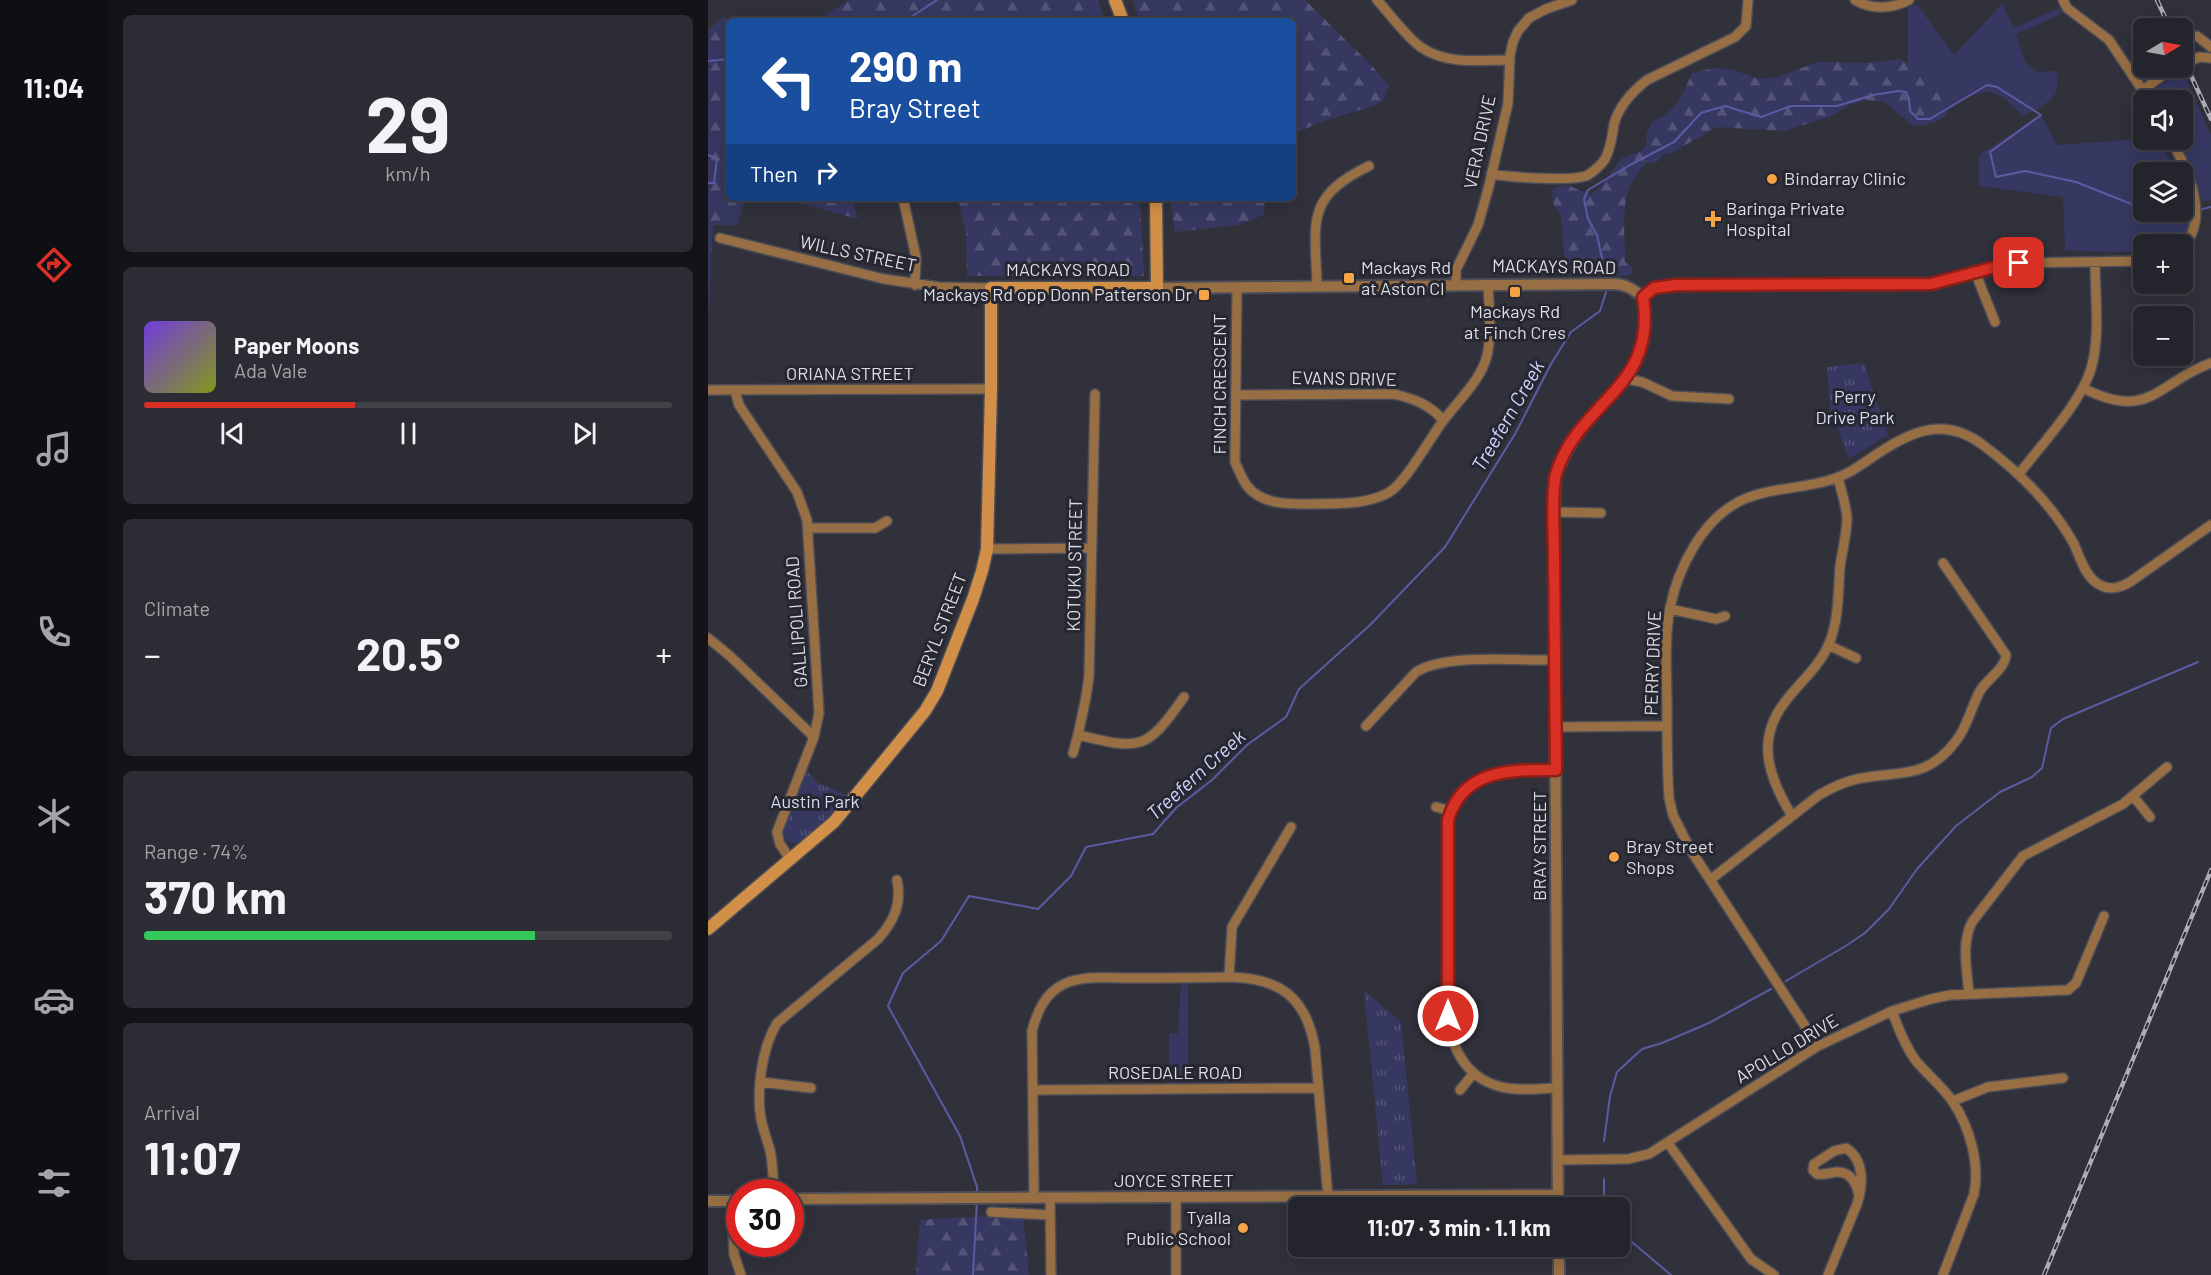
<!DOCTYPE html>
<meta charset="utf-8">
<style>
:root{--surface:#24252c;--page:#2c2d34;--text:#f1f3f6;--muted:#a3a5a9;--line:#414248;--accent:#d93025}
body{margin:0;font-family:Barlow,sans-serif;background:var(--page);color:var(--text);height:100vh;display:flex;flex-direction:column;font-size:22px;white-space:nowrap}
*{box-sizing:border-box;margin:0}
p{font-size:20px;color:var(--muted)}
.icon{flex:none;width:33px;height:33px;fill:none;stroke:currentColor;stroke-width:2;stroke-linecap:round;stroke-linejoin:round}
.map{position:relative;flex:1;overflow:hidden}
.drawer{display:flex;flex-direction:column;gap:15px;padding:15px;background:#141418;width:600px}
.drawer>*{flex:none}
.hud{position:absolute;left:18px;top:18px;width:570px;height:183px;border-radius:9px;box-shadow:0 3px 15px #0003,0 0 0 2px var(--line);background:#1a4fa0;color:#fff;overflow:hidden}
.needle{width:39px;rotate:80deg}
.fabs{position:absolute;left:1425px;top:18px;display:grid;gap:12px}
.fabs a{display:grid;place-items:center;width:60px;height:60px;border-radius:9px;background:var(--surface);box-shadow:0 3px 15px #0003,0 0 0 2px var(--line);font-size:30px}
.speed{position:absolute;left:18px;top:1179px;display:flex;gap:12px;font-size:30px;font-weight:700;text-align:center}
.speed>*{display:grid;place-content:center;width:78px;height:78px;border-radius:50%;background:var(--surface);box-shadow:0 3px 15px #0003,0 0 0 2px var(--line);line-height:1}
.speed .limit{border:9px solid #d22;background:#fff;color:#111}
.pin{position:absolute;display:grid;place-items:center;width:51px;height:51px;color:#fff;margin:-26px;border-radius:12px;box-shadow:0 3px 9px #0006}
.me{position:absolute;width:66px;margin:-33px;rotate:0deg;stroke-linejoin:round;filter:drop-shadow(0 0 4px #0008)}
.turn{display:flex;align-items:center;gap:21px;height:126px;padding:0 24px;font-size:27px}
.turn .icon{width:78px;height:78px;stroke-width:2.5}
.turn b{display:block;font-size:42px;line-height:51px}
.then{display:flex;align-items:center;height:57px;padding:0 24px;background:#0003;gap:12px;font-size:22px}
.big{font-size:45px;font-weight:700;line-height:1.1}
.drawer .tile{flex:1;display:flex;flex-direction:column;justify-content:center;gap:9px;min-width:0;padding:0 21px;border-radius:9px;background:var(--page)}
.drawer .dial{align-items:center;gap:0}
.dial b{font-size:78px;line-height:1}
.song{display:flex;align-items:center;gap:18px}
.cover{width:72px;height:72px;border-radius:9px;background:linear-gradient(135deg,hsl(260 70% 55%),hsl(70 70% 35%))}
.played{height:6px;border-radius:3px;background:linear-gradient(90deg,var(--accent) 40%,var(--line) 40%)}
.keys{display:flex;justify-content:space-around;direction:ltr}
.heat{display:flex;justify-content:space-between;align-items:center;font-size:33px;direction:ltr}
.charge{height:9px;border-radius:4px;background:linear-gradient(90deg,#34c759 74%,var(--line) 0)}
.trip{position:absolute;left:580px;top:1197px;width:342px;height:60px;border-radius:9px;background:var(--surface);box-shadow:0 3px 15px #0003,0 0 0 2px var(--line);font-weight:700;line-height:60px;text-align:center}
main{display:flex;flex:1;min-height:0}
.tab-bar{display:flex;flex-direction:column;width:108px;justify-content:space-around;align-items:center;background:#0e0f12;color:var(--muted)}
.tab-bar .icon{width:42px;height:42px}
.tab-bar .on{color:var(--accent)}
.tab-bar b{font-size:27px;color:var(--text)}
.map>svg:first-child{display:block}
.grass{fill:#373862}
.forest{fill:url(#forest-firs)}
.park{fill:url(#park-tufts)}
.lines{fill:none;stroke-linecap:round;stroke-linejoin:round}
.stream{stroke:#5b5aa3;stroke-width:2}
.minor-casing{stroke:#4c4d56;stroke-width:12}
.tertiary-casing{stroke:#4c4d56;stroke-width:14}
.secondary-casing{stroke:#4c4d56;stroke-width:15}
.minor{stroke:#986f44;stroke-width:9}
.tertiary{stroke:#986f44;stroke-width:10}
.secondary{stroke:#d18f47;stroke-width:12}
.rail-casing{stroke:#adaeb5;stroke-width:4.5}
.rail{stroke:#262731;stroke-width:2;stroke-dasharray:7;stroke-linecap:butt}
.route-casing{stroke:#8d1f18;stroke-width:15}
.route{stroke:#d93025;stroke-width:10}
.poi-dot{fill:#f5a345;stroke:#262731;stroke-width:2}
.labels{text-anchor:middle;stroke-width:6;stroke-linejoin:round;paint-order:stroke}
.street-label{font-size:18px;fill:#dedfe5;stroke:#262731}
.poi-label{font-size:18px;fill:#dedfe5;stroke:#262731;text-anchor:start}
.park-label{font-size:18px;fill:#d9dbf0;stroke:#262731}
.water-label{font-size:20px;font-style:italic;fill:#d1d4fe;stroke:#262731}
</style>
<main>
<nav class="tab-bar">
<b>11:04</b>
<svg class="icon on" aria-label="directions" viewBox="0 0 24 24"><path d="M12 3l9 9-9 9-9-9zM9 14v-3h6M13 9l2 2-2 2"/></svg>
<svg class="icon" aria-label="music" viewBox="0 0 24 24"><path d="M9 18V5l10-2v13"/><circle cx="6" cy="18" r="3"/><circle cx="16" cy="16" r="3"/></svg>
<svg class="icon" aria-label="phone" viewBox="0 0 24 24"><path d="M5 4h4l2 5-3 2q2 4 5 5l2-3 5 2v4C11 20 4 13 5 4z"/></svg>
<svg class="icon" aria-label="climate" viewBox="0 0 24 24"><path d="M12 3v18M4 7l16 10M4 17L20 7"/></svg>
<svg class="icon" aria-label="car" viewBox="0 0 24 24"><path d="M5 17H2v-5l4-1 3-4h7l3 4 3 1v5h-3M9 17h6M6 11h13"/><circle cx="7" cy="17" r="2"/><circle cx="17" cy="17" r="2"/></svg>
<svg class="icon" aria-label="filters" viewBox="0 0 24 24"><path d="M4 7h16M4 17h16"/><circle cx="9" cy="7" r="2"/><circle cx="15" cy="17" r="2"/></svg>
</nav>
<section class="drawer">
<div class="tile dial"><b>29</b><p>km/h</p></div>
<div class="tile">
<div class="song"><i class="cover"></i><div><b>Paper Moons</b><p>Ada Vale</p></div></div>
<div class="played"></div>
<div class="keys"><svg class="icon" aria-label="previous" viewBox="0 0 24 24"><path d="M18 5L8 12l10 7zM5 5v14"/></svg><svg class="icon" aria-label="pause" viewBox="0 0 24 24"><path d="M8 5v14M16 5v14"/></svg><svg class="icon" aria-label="next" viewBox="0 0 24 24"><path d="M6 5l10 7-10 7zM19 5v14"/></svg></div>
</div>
<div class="tile"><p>Climate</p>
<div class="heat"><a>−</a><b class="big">20.5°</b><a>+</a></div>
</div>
<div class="tile"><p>Range · 74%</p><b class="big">370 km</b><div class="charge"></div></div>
<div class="tile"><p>Arrival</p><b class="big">11:07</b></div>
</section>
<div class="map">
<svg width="1503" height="1275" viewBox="0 0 1503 1275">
<defs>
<pattern id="forest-firs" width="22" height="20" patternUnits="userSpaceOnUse" patternTransform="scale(1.5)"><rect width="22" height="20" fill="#373862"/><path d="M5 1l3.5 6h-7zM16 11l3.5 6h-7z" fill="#545478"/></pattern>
<pattern id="park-tufts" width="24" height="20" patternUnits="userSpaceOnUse" patternTransform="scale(1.5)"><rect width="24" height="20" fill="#373862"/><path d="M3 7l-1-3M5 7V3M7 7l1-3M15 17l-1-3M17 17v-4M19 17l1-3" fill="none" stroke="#545478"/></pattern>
</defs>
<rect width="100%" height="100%" fill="#30313b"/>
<!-- grass -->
<path class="grass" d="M1209,4L1246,55L1294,4L1306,28L1351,8L1354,14L1308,34L1317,62L1328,72L1348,71C1355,102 1337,102 1317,116C1308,110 1300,100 1290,95C1269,83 1236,113 1218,125L1199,123L1200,8Z
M1475,72L1503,135V200L1494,201L1483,167L1468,140H1474V100H1448L1450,87Z
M1333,115L1349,145L1435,139L1450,140L1469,172H1436V212H1474L1475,182C1483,201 1489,233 1465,244C1457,247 1444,244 1436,244L1435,252L1357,251L1355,197L1271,186V155Z
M473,985H480V1082L461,1084V1033L470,1034Z"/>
<!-- forest -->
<path class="forest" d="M141,0H390L397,21H109Z
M425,0H597L665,67L681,86L675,101L666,106L618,120L585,134V21H431Z
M15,17L26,21H21V198H38L29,225H5L0,323V30Z
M1191,59L1211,70L1239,102L1238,116L1226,123L1205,126L1177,102L1158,100L1141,105L1124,116L1076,131L1009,127L965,152L956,154L948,163H938C931,171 923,181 920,191C914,208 917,244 917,262L924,267L925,273L919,276L894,274L882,271L868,272L857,265L853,216L845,203L844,189L859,185L883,195L896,183L909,164L916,157L932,152L939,144L938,136L944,122C969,111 974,96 984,73L1006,68L1025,70L1051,79L1069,77L1110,62L1159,63Z
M74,198H143L150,219Z
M250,198H432L436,276H259L258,233Z
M462,198H557L556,215L529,225L467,232Z
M315,1214L321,1275H208L212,1220Z"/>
<!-- park -->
<path class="park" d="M1156,363L1180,435L1141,459L1122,408L1119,367Z
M99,771L110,783L140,796L98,838L87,843C78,841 76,839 76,830Z
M656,990L693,1022L709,1184L675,1185Z"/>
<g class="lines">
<!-- stream -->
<path class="stream" d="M197,21L229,0
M0,61L21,59
M0,155L9,159L6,183H0
M1494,209L1503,207
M1442,212L1447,214L1483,211
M898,276L889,235L880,219L876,199L880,190L922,165L966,142L993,113L1017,106L1053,117L1083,106H1129L1165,95L1190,91L1198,92L1201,99L1202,111L1210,119H1222L1279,85L1289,87L1333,115L1282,152L1288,177L1317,171L1368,182L1436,209
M1078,981L1136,947L1157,933L1181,909L1209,869L1248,826L1292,792L1324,777L1334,768L1343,728L1355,719L1490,662
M896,1141L902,1096L909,1072L934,1049L954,1043L1001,1023L1063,989
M896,1179V1208
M269,1195V1187L252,1136L180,1006L195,973L233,941L261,896L330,909L363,876L378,847L445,834L468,808L504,780L539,745L578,717L591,689L662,625L737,547L807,434L843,364L863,332L892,311L898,292
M912,1232L963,1275
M265,1275L269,1200"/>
<defs>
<path id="minor" d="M669,0C681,13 700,39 714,48C740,65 773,60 802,60
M1147,0C1163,10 1184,9 1201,0
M1355,0L1359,8L1401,40L1441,100
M1489,36L1503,47
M1474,65L1491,57L1503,58
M1435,90L1455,75L1469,68
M1463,140C1480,170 1503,218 1474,248
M783,174C800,177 867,182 880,175C885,172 894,164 897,159C903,148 904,136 906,124C911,106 925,91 939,80L1027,37L1038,26L1040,0
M195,198L208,257L207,285
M12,238L176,279L231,287L283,288
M1267,272L1287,322
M748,284V270L770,225L781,186L800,103L802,55L805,42L810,31L821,18L838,9L864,0
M609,285C607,222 597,197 661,166
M529,287L527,462C531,470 534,480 540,487C554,504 578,504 599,504C626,503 655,506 680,493C697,484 722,438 735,421C749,402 769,384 777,362C785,341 781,307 780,285
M935,297L946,288L968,285L1223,284L1295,265L1311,263L1436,261
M918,379L934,382L964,396L1021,399
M1375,388C1442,422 1448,383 1503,363
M0,390L283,389
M27,391L31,405L89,492L99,520L111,713L106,737L69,832L72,844L82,859
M387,394L381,676L378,697L370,735C433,750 438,751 476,697
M528,395L686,394C706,399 721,404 735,420
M1311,474C1333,445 1370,406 1382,372C1393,339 1387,297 1387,262
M846,512L893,513
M100,528H167L179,521
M279,549L383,548
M962,609L1008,619L1017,616
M0,638L22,656L106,737
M1120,645L1148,658
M658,726L708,672C739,653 810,661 847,660
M848,727L959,726
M365,753L370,735
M848,769C798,769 747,770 739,831L740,1016C743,1051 761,1082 799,1088C815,1091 833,1088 850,1088
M1425,796L1442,817
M728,807L743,811
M1084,816C1061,778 1047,740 1077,702C1092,682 1111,667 1121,644C1131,619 1130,593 1132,567C1134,551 1139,534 1139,518C1138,504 1133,491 1130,477
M1002,880L1111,795C1123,788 1136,782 1149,779C1190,770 1218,781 1248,741C1260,726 1263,707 1272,691C1279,679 1297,669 1298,655L1235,563
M521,977L524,927L583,827
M1261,994C1259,970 1253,944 1264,922L1315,856L1415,804L1459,767
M1184,1011C1190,1028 1197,1046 1208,1061C1220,1075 1235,1087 1245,1102C1262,1128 1272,1164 1266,1194L1235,1275
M1110,1046L982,849L965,815L961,798C959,768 959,737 959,707C959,675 956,640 962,608C970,568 994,520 1032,501C1068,484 1110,491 1145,470C1187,443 1226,408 1275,445C1311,472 1344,504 1366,544C1372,558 1378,578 1392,585C1403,591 1413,587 1422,582L1503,525
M53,1082L103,1088
M325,1090L610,1088
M752,1090L765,1074
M1245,1101L1280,1087L1355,1078
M960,1143L1043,1259L1066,1275
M850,1160L920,1159L941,1154L1110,1046L1184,1011L1223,999L1242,995L1360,990L1368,983L1396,916
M66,1192C65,1178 65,1164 62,1150C59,1140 55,1129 53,1119C48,1090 54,1048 69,1023L170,939C186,921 194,904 189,880
M326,1198L324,1031C329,1012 337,993 356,984C375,975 400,978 420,978C453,978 487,978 521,977C572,978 598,997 607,1048L620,1197
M342,1198L343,1275
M468,1198V1275
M24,1202L26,1254L33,1275
M283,1212L342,1215
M1120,1275L1149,1204C1155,1186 1157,1160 1138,1148L1126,1151L1106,1164L1105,1170L1109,1174C1116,1175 1121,1173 1128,1172C1143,1171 1150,1185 1151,1198"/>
<path id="tertiary" d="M449,288L906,284C918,284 926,290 935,297C949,381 887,393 857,455C854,461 849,469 848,476C846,487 847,501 846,512L850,1208
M82,1199L850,1195
M0,1201H32
M851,1246V1275"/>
<path id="secondary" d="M407,0L415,21
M0,929L126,822L217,711L229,691L265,599L274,571L279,549L283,389V288H449L448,198"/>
</defs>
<!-- minor casing -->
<use href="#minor" class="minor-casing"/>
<!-- tertiary casing -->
<use href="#tertiary" class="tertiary-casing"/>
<!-- secondary casing -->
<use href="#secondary" class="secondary-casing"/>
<!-- minor -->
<use href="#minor" class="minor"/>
<!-- tertiary -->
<use href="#tertiary" class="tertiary"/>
<!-- secondary -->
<use href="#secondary" class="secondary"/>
<defs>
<path id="rail" d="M1449,0L1462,28
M1474,56L1503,119
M1336,1275L1503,870"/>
</defs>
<!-- rail casing -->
<use href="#rail" class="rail-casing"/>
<!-- rail -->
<use href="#rail" class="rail"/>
</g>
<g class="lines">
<defs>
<path id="route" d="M740,1016V820C755,768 804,770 848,770C847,698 847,627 846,556C846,535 843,492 848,474C870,401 950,389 935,297L946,288L968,285L1223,284L1295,265L1311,263"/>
</defs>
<!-- route casing -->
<use href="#route" class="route-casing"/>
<!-- route -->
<use href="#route" class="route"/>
</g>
<!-- markers -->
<g class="poi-dot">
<circle cx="1064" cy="179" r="6"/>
<path d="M1002 210h6v6h6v6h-6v6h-6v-6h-6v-6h6z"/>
<rect x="635" y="272" width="12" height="12" rx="3"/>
<rect x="801" y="286" width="12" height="12" rx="3"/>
<rect x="490" y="289" width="12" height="12" rx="3"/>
<circle cx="906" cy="857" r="6"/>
<circle cx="535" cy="1228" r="6"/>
</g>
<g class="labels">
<!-- street labels -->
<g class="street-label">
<text transform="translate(772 142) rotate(-78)" y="6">VERA DRIVE</text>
<text transform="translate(150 254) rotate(12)" y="6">WILLS STREET</text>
<text transform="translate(846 267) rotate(1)" y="6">MACKAYS ROAD</text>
<text x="360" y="276">MACKAYS ROAD</text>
<text x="142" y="380">ORIANA STREET</text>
<text transform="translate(636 379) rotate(1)" y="6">EVANS DRIVE</text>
<text transform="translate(512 384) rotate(-90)" y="6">FINCH CRESCENT</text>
<text transform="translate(367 565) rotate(-89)" y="6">KOTUKU STREET</text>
<text transform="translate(89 622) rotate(-94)" y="6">GALLIPOLI ROAD</text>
<text transform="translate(232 630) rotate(-69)" y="6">BERYL STREET</text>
<text transform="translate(945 663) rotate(-88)" y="6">PERRY DRIVE</text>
<text transform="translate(832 846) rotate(-90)" y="6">BRAY STREET</text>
<text transform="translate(1079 1049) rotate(-31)" y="6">APOLLO DRIVE</text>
<text x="467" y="1079">ROSEDALE ROAD</text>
<text x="466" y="1187">JOYCE STREET</text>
</g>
<!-- poi labels -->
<g class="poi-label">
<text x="1076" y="185">Bindarray Clinic</text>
<text x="1018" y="215">Baringa Private<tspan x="1018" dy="21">Hospital</tspan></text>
<text x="653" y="274">Mackays Rd<tspan x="653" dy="21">at Aston Cl</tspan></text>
<text x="484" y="301" text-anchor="end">Mackays Rd opp Donn Patterson Dr</text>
<text x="807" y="318" text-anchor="middle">Mackays Rd<tspan x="807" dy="21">at Finch Cres</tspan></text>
<text x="918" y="853">Bray Street<tspan x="918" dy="21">Shops</tspan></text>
<text x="523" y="1224" text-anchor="end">Tyalla<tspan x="523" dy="21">Public School</tspan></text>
</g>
<!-- park labels -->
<g class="park-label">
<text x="1147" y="403">Perry<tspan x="1147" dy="21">Drive Park</tspan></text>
<text x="107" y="808">Austin Park</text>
</g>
<!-- water labels -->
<g class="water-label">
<text transform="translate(800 416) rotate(-60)" y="7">Treefern Creek</text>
<text transform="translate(488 775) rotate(-42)" y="7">Treefern Creek</text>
</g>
</g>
</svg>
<div class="fabs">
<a><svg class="needle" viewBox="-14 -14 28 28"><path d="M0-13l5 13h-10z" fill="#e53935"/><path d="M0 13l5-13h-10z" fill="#a3a5a9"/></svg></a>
<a><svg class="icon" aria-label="sound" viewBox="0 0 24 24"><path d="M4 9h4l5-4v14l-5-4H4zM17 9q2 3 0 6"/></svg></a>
<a><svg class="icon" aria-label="layers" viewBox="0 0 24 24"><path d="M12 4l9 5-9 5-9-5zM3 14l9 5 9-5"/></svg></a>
<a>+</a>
<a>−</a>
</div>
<div class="speed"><div class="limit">30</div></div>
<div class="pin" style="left:1311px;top:263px;background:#d93025"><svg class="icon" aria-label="arrive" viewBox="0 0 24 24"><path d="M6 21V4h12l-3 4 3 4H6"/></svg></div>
<svg class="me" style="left:740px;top:1016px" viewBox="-20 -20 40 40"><circle r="17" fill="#d93025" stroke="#fff" stroke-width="3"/><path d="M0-11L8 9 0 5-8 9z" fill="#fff"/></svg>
<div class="trip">11:07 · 3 min · 1.1 km</div>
<div class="hud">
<div class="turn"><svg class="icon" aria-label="left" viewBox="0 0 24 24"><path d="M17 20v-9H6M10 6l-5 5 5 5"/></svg><div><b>290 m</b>Bray Street</div></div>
<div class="then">Then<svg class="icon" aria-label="right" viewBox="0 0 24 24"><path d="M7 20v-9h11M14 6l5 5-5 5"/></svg></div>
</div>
</div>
</main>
